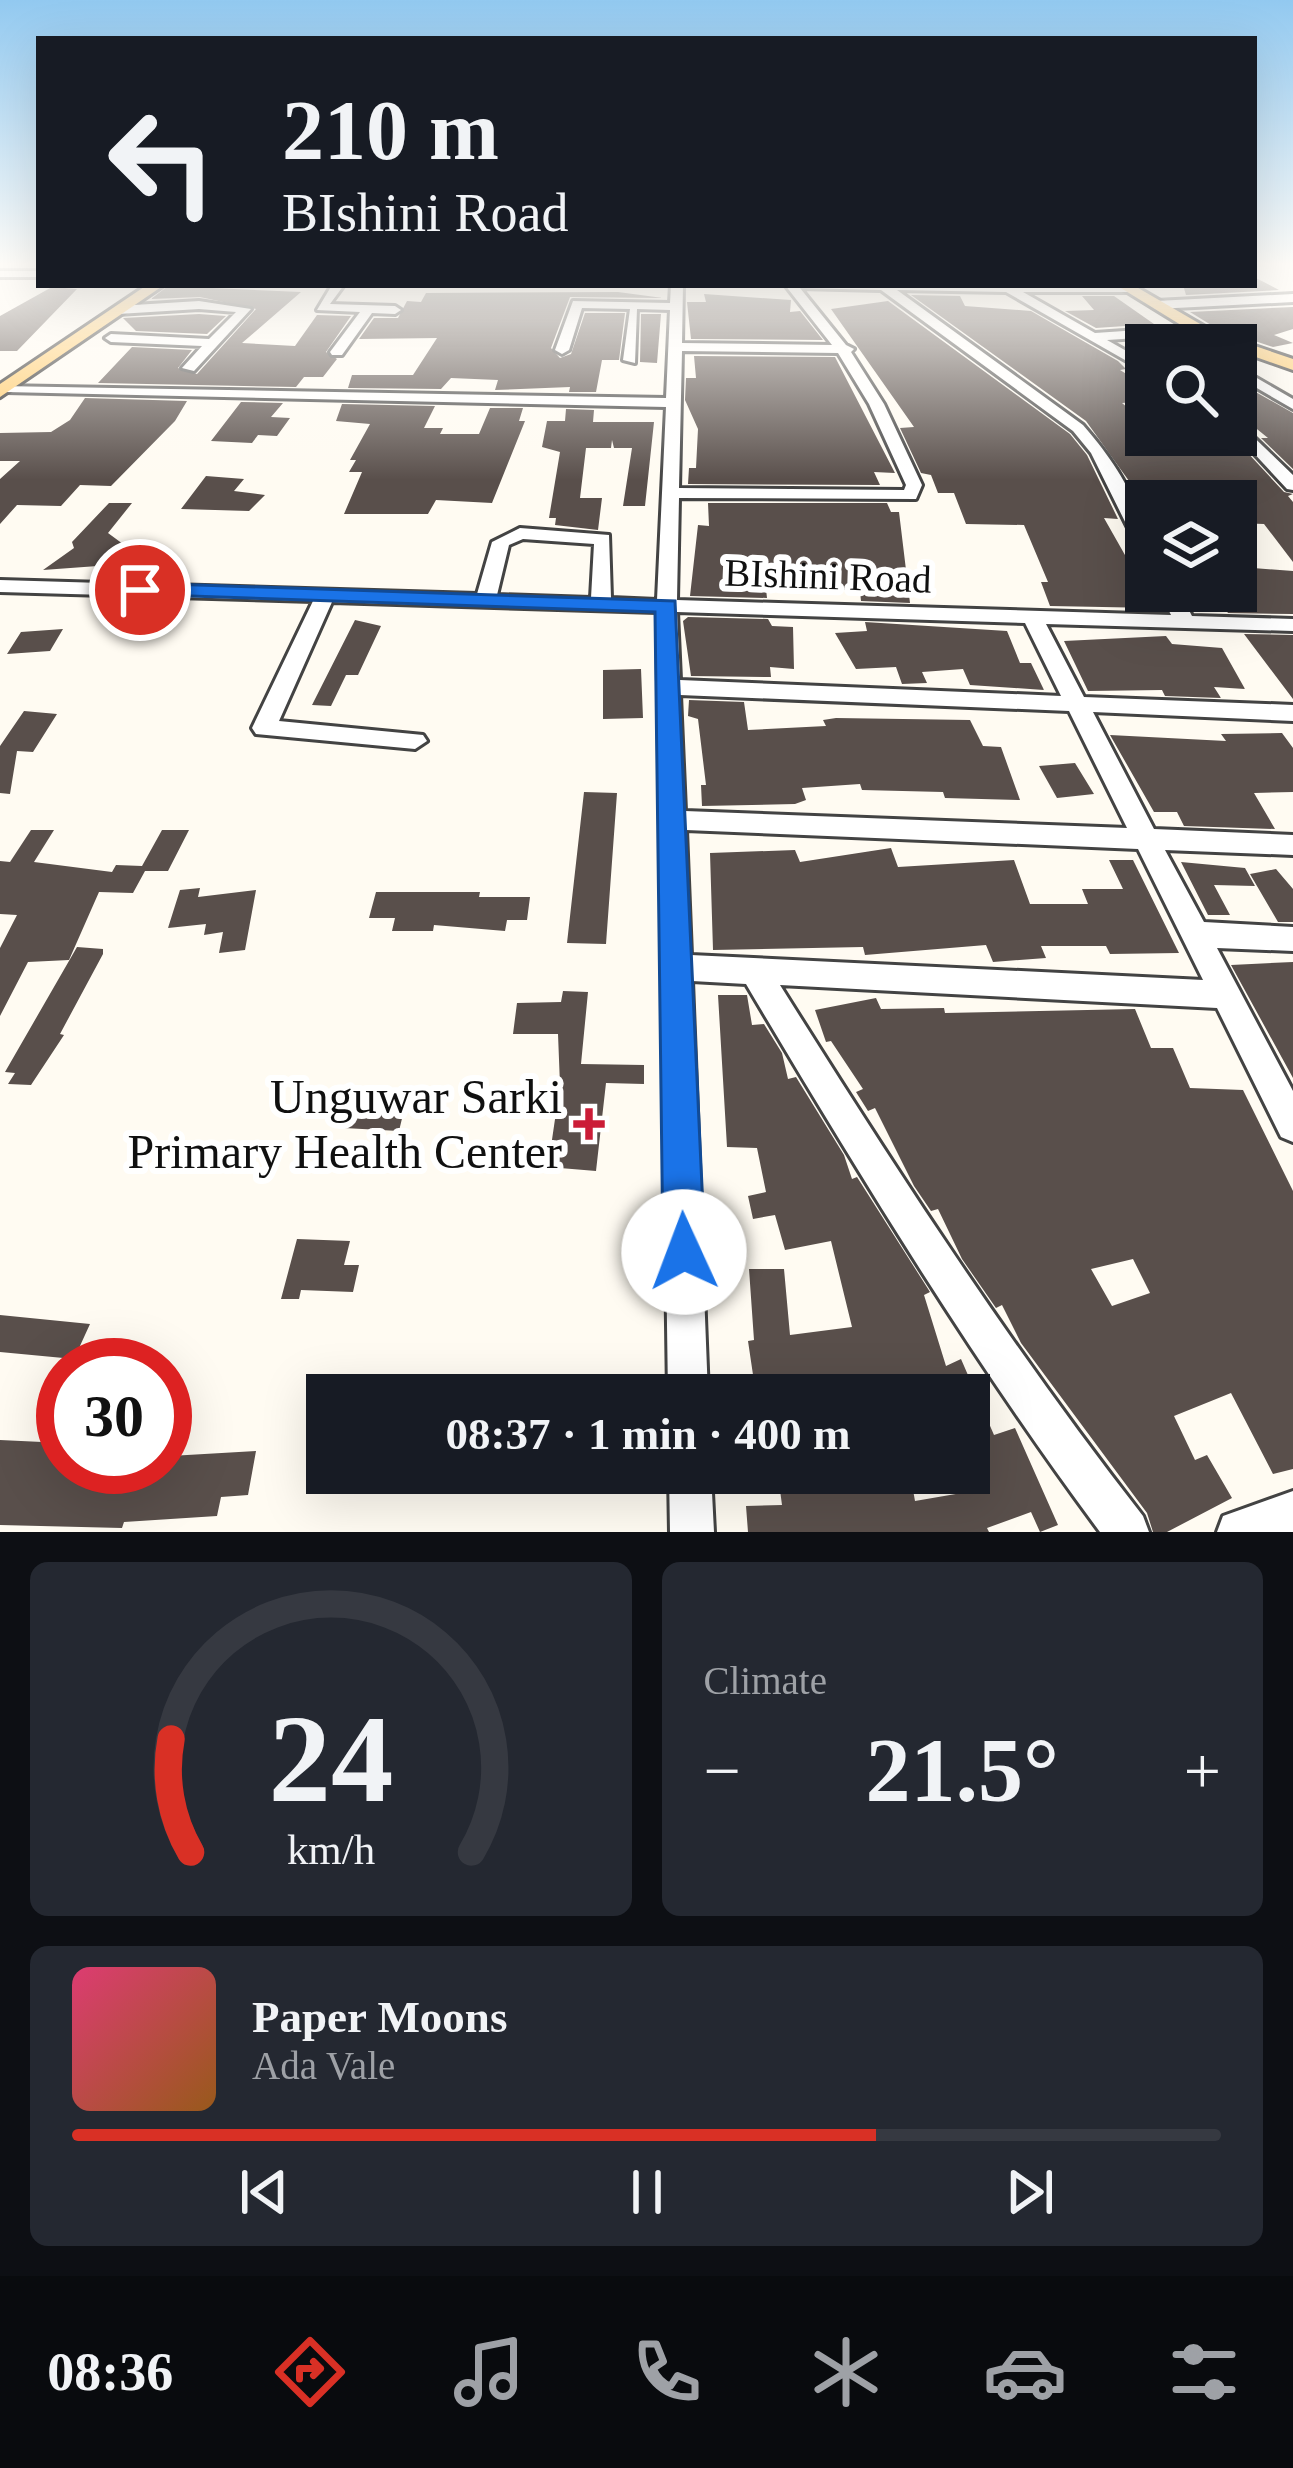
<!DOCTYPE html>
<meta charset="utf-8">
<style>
:root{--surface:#171b24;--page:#242831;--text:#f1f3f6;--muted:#9ea1a6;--line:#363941;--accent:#d93025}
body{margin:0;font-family:"Times New Roman",serif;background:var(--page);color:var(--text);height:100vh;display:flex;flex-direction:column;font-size:45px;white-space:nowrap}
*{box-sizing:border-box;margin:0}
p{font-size:39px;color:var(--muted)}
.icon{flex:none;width:66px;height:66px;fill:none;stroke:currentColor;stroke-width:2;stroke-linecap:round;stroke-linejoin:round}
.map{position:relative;height:1532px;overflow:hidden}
.drawer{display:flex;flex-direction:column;gap:30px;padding:30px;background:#0d0f14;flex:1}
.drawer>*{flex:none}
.banner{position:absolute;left:36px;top:36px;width:1221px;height:252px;border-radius:0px;box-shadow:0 12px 48px #0002;background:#171b24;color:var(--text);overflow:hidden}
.fabs{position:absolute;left:1125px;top:324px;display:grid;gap:24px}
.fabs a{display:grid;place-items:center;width:132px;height:132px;border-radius:0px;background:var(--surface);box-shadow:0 12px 48px #0002;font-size:60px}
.speed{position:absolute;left:36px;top:1338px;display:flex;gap:24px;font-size:60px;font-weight:700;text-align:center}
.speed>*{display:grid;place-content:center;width:156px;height:156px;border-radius:50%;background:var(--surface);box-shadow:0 12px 48px #0002;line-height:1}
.speed .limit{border:18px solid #d22;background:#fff;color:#111}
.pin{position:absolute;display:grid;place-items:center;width:102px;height:102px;color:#fff;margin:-51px;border:6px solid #fff;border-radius:50%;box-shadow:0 3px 12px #0007}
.me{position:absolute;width:132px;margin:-66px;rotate:358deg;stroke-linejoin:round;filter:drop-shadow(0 0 9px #0008)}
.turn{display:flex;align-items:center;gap:42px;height:252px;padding:0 48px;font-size:54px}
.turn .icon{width:156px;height:156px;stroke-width:2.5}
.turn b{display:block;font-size:84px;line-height:102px}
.big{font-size:90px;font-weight:600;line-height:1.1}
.drawer .card{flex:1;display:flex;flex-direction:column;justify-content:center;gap:18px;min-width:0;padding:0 42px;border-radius:18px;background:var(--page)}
.drawer .dial{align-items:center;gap:0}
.dial svg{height:312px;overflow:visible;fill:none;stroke:var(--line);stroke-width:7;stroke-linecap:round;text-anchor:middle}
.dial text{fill:var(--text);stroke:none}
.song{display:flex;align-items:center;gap:36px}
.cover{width:144px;height:144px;border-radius:18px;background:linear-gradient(135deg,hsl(340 70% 55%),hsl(30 70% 35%))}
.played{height:12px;border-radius:6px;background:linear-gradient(90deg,var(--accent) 70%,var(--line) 70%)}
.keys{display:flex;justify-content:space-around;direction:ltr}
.heat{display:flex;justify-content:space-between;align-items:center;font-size:66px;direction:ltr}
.drawer .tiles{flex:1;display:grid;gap:30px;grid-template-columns:1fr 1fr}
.card:last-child{grid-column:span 2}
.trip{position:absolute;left:306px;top:1374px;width:684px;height:120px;border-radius:0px;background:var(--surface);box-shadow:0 12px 48px #0002;font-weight:600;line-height:120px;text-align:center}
.tab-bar{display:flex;height:192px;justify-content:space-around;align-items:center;background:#090b0e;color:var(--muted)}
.tab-bar .icon{width:84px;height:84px}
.tab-bar .current{color:var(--accent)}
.tab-bar b{font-size:54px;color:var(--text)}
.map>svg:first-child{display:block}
.building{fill:#594f4b;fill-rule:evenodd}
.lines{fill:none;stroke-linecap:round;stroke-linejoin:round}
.minor-casing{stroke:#434343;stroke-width:6}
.major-casing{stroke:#212121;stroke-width:6}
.minor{fill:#fff;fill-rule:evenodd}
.major{fill:#ffc862;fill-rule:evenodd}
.route{fill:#1a73e8;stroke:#114b97;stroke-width:3}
.poi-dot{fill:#cb1c37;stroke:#fff;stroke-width:4.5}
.labels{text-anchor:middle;stroke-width:12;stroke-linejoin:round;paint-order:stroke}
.street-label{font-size:39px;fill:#101010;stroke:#fff}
.near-poi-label{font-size:48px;fill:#101010;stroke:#fff;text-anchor:end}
</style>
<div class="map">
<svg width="1293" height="1532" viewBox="0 0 1293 1532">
<rect width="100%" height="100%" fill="#fffbf2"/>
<!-- building -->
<path class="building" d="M1254,277L1279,290L1186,295L1183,285H1254Z
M168,286L301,292L242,343L295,346L317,315L351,316L326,352L337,359L323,377H304L296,387L98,383L132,347L192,350L178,368L197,374L256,309L200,297L151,299Z
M52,287L77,289L17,351H0V316Z
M618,292L663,298L570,297L551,348L560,358L571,354L585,313H625L619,360H602L596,392H569L570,387L495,390L498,380L451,378L441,389L348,388L352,375H413L437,338L359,339L374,318H398L407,301L421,302L426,293Z
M704,294L791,300L790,312L800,311L823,340L691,339L687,302H706Z
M911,295L960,296L965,306L1031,311L1118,361L1126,369L1120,370L1141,383L1129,386L1146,401L1122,403L1146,423V435L1233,437L1284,492L1293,494L1288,496L1293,502V562L1264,524L1236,523V501H1163L1152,485L1129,481L1086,421Z
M1082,296H1114L1154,324L1096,328L1065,311L1094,310Z
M888,301L1070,434L1087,455L1118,519L1104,518L1155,608L1050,606L1041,582H1048L1024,525L966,524L954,493H938L931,475L921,473L900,428L914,427L831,309Z
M1293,307V329L1274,335L1293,343L1273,347L1216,328L1190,312Z
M199,314L226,316L207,334L136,331L123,318Z
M641,314H661L657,363L640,362Z
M694,356L835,357L895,473L874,472L880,485L688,484L689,468H696L698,429L685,400L686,378H696Z
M1236,381L1293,413V469L1261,438H1268L1236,412Z
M85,398L187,401L175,421L111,486L80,485L61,506L17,505L0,524V479L20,461H0V433L51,432L70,420Z
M241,402L283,403L271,417L290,418L277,436L258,435L252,443L211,441Z
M342,404L435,406L424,428H443L440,434H479L490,408H523L519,421H525L492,503L436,500L428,514H344L362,472H349L356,460H350L370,424L336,421Z
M566,409L594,410L593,422H654L645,506H623L632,448H614L612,440L611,448H586L580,498H602L598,530L555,525L556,518H549L560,452L542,447L547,421H565Z
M206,476L244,479L234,491L265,495L249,511L181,509Z
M109,503H132L108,533L127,547L125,564L43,570L74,548L72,542Z
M708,503H887L891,512H899L910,603L861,601L860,592L765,580L767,598L690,596L698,525L709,526Z
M1236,544L1253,568L1293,571V614L1228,613L1212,591H1236Z
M688,617L768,619L772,626L793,627L794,669L770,667L771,677L691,676L683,621Z
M355,620L381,626L358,675H346L331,706L312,705Z
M865,622L1007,631L1020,663H1031L1044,690L970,685L963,669L922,672L927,683L902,684L896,667L856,669L835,633L867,631Z
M63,629L50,651L7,654L21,632Z
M1244,634L1293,635V699Z
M1166,636L1172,644L1222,648L1245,689L1214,687L1221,698L1165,696L1162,690L1088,691L1064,641Z
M641,669L643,718L603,719V670Z
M689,700L744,702L748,730L826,726L823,720L836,718L970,720L983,746L1001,747L1020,800L945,798L943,792L862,790L860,784L802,788L806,800L795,804L702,806L701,785H706L698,719L688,716Z
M24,711L57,714L33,752L17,751L10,794L0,793V746Z
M1282,733L1293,748V792L1254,793L1275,829L1184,826L1177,812H1154L1110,735L1226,741L1221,734Z
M1075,763L1094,794L1057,798L1039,766Z
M584,792L617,793L606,944L567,943Z
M31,830H54L34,862L112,872L116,865L142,866L162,830H189L168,871H145L133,893L99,892L69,960L28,962L0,1016V948L17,915L0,914V861L10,862Z
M891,848L898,867L1014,860L1030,904H1088L1082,889H1123L1109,860H1133L1179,953L1110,954L1106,946H1041L1046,958L993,962L986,945L865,955L863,947L713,950L710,853L795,850L800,862Z
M1181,862L1245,868L1255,886L1214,885L1230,915H1208Z
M1276,869L1293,889V922H1278L1250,874Z
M200,888L198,897L256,890L245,950L219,953L223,932L204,935L206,924L168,928L180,890Z
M376,892H480L479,897H530L527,920H507L505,931L434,925L433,931H392L395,918H369Z
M77,947L103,949V954L60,1034L64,1035L31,1085L8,1084L15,1073L5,1072Z
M1293,962V1078L1231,965Z
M563,991L588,992L581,1064L644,1065V1084L606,1083L596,1171L548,1167L560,1085L558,1034H513L517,1003L561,1002Z
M718,995H747L752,1025L764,1024L782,1053L788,1079L796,1077L844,1155L852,1179L857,1177L930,1292L924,1295L946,1366L961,1359L994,1435L1015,1428L1058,1525L1040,1532L1031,1512L987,1528L989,1532H748L746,1506L782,1505L778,1475L910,1473L915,1501L979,1490L969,1465V1395H756L748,1341L754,1340L749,1269H784L790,1335L852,1327L831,1241L785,1250L775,1215L753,1219L748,1196L766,1192L757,1148L727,1147Z
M876,998L881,1009L944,1008L945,1013L1135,1009L1151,1048H1173L1190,1088L1243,1090L1293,1191V1469L1273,1474L1231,1393L1174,1416L1195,1460L1207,1455L1232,1498L1167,1532H1153L1147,1513L1021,1343L1002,1305L996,1308L962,1259L938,1209L931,1211L914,1186L875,1108L868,1111L856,1092L863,1089L831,1041L826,1042L815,1010ZM1133,1259L1150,1293L1112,1306L1091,1269Z
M351,1102L405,1106L399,1131L344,1128Z
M297,1239L350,1241L344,1265H359L353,1292L301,1290L299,1299H281Z
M0,1315L90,1324L74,1359L0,1352Z
M0,1440L63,1443V1467H167L170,1456L256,1451L248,1495L221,1497L217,1516L124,1522L122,1528L0,1525Z"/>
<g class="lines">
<defs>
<path id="minor" d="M0,271H39V277H0Z
M332,285H344L330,304L395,306L401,310L395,314L372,313L342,355H332L330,352L360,312L317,310Z
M671,285H683L682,343L832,345L785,285L1131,287L1135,292H1023L1095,333L1183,327L1189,331L1183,335L1107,340L1146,362V372L1006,292L897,290L1083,425C1112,458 1146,507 1146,551L1137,546L1091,453L1073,431L881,290L800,288L846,345L854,349L851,352L884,404L922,485L916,499L679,498L677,600L1171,615L1159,591H1179L1192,616L1293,619V631L1046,624L1084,697L1293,705V721L1093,712L1154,829L1293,835V855L1165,850L1204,922L1293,927V951L1217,948L1293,1091V1142L1281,1137L1217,1008L780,985C894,1167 1011,1347 1143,1516L1149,1532H1100C970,1357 857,1171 746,984L692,981L708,1395H668L657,612L332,602L279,721L423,735L427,741L415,749L256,734L252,728L313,601L0,592V580L477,594L492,542L520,528L609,535L611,598L657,600L666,407L6,392L0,386L666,398L670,310L637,309L635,363L623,360L630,309L582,308L569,350L562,354L555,350L573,301L670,303ZM682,351L838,353L869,404L906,485L904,490L679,488ZM523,539L594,544L591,598L497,595L509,545ZM677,612L1025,623L1061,696L680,680ZM680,695L1069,711L1127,828L685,811ZM686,830L1138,849L1203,980L691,955Z
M1293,294V302L1156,309L1150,305L1156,301Z
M199,301L251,309L194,371L182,368L202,346L111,342L105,338L111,334L209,339L236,312L199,309L118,314L112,310L118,306Z
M1236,366L1293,399V409L1236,376Z
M1236,420L1293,475V490L1287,489L1236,434Z
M669,1473H711L714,1532H670Z
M1293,1491V1532H1217L1223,1516Z"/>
<path id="major" d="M147,285H164L0,397V384Z
M1116,285H1133L1214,332L1293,359V370L1236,350V345L1202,338Z"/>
</defs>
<!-- minor casing -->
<use href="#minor" class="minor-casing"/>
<!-- major casing -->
<use href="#major" class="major-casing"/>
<!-- minor -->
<use href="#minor" class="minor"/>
<!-- major -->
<use href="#major" class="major"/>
</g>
<!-- sky -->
<linearGradient id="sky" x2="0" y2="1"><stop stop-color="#92c9f0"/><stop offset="0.55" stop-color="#fffdf9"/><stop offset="1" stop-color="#fffdf9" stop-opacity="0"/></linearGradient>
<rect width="1293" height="480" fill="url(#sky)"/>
<!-- route -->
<path class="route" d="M140,583L675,601L705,1252L699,1267L684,1273L669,1267L663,1252L655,612L132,594L129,590Z"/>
<!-- markers -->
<path class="poi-dot" d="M583 1106h12v12h12v12h-12v12h-12v-12h-12v-12h12z"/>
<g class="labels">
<!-- street labels -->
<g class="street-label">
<text transform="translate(828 575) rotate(2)" y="14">BIshini Road</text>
</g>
<!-- near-poi labels -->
<g class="near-poi-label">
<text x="562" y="1113">Unguwar Sarki<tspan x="562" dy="55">Primary Health Center</tspan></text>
</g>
</g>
</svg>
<div class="fabs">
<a><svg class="icon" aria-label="search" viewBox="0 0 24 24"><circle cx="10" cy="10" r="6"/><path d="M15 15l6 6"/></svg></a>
<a><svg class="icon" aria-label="layers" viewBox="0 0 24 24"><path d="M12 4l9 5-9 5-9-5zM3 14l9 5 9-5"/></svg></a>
</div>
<div class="speed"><div class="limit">30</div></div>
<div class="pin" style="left:140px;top:590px;background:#d93025"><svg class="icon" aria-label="arrive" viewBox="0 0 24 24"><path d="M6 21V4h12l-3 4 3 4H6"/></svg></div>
<svg class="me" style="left:684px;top:1252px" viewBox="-20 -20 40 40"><circle r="19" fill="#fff"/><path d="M0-13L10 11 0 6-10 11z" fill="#1a73e8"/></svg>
<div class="trip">08:37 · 1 min · 400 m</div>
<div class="banner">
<div class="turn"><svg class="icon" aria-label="left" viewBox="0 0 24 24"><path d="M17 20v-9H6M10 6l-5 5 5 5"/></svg><div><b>210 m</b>BIshini Road</div></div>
</div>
</div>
<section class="drawer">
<div class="tiles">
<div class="card dial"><svg viewBox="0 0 100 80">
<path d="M14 69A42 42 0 1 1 86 69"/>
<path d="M14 69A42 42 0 0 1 9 40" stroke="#d93025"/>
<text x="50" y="56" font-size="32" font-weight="700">24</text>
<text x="50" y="72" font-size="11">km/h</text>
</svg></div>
<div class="card"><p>Climate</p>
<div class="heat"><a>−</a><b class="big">21.5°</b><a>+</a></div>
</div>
<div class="card">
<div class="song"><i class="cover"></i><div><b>Paper Moons</b><p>Ada Vale</p></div></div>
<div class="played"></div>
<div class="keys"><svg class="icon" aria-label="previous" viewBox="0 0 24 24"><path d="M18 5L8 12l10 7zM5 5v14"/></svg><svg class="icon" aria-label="pause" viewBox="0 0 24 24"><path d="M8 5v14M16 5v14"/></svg><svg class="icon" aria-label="next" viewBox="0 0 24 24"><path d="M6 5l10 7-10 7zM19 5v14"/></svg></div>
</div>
</div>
</section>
<nav class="tab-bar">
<b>08:36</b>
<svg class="icon current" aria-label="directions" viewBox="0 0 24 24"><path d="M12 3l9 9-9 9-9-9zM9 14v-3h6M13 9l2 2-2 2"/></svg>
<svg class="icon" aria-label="music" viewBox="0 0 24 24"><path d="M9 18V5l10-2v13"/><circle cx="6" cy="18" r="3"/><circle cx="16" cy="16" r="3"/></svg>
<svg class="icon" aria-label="phone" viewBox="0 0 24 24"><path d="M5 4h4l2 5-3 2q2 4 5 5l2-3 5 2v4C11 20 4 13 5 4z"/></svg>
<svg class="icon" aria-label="climate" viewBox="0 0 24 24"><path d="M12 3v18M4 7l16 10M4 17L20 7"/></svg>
<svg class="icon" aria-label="car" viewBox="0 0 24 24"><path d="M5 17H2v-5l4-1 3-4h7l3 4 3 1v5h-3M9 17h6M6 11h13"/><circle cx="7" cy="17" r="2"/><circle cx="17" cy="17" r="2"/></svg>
<svg class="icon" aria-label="filters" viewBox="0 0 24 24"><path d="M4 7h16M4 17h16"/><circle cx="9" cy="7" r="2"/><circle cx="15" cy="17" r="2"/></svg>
</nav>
